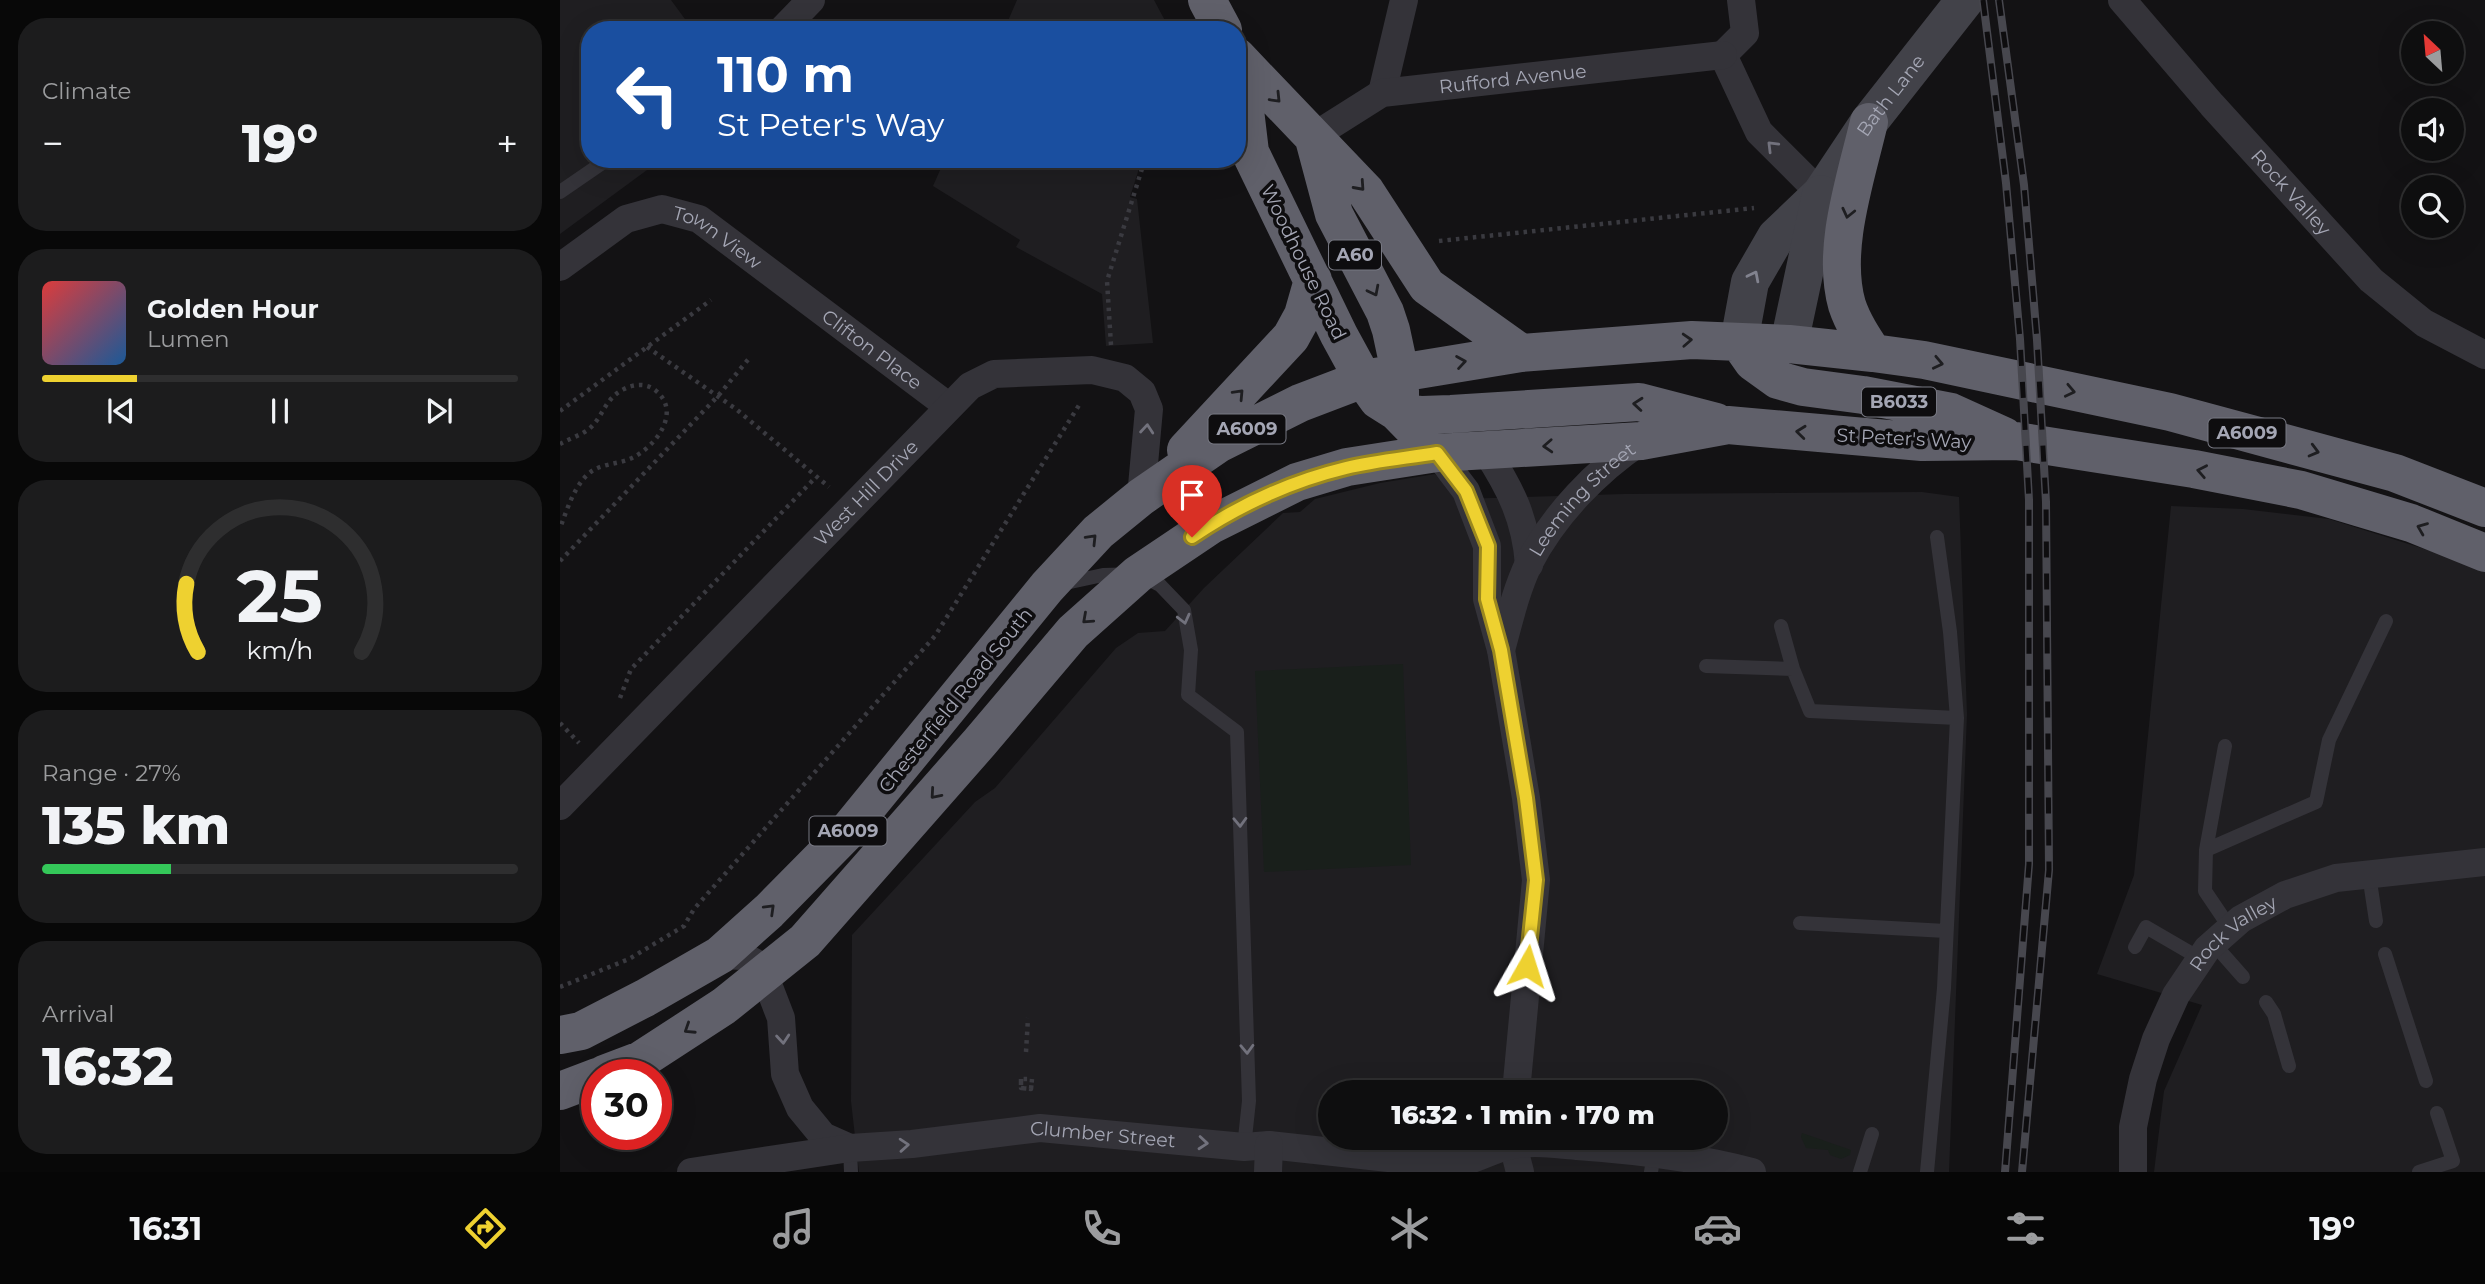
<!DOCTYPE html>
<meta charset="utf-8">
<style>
:root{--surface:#0e0e0f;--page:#1c1c1d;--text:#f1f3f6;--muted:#9b9c9e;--line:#2e2e2f;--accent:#eed130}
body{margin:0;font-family:Montserrat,sans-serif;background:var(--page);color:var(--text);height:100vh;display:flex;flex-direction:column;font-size:26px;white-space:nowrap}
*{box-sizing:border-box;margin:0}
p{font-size:23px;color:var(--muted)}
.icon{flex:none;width:38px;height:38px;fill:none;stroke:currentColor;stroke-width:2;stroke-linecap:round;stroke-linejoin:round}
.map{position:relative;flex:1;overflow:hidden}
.drawer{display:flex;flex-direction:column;gap:18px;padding:18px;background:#080808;width:560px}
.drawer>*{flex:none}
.hud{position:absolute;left:21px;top:21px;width:665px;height:147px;border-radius:28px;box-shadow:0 7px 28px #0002,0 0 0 2px var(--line);background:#1a4fa0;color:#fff;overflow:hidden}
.needle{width:46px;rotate:334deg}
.controls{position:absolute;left:1841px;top:21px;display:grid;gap:14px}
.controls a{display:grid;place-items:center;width:63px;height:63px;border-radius:50%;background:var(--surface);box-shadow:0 7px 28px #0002,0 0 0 2px var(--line);font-size:35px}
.speed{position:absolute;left:21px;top:1059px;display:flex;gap:14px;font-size:35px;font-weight:700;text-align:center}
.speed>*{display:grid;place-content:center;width:91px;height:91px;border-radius:50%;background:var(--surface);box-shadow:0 7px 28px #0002,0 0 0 2px var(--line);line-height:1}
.speed .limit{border:10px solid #d22;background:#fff;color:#111}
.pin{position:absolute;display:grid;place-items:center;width:60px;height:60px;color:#fff;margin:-72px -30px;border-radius:50% 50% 50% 0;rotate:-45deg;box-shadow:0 0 7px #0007}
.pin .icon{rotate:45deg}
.me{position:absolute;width:77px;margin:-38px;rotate:6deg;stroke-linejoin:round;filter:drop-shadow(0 0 5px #0008)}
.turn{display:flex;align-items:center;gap:24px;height:147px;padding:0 21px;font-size:32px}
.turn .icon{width:91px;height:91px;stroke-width:2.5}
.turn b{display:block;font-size:49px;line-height:60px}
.big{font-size:52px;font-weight:800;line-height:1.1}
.drawer .tile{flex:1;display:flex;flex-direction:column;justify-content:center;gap:10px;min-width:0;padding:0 24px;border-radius:28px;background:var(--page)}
.drawer .dial{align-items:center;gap:0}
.dial svg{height:182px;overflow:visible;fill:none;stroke:var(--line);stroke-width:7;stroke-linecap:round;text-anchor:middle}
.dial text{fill:var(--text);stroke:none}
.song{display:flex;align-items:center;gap:21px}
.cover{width:84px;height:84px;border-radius:10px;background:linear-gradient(135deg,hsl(0 70% 55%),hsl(210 70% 35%))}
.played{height:7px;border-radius:4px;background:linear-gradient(90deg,var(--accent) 20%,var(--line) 20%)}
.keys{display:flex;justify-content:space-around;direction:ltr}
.heat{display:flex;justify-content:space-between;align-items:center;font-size:38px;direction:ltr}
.charge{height:10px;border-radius:5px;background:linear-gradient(90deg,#34c759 27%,var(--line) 0)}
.trip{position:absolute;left:758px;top:1080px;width:410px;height:70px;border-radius:35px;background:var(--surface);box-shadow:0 7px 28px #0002,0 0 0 2px var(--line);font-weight:800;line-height:70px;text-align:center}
.menu{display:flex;height:112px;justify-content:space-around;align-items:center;background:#060606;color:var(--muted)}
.menu .icon{width:49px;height:49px}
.menu .current{color:var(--accent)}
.menu b{font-size:32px;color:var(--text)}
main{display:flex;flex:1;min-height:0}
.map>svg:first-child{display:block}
.built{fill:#1f1e21;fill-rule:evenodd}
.green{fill:#191f1b}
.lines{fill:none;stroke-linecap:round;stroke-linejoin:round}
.path{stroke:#3a3a40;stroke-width:4.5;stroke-dasharray:3.5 5;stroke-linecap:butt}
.lane{stroke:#343339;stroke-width:14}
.street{stroke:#343339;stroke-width:28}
.secondary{stroke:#424249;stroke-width:38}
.highway{stroke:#60606a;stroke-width:38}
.rail-casing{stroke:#47474e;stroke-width:8}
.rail{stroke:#0e0d0f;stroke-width:5;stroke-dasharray:16;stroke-linecap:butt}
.oneway{stroke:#1e1e21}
.oneway2{stroke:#72727d}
.oneway3{stroke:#82838f}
.route-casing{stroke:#9b881f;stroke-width:18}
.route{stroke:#eed130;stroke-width:12}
.labels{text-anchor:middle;stroke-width:7;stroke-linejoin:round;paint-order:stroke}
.shield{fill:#0e0d0f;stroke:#777882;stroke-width:2}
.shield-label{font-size:18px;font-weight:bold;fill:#a4a6b4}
.street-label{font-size:19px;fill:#a4a6b4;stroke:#0e0d0f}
</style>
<main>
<section class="drawer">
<div class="tile"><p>Climate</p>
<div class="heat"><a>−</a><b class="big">19°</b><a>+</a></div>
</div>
<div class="tile">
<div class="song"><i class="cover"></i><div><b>Golden Hour</b><p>Lumen</p></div></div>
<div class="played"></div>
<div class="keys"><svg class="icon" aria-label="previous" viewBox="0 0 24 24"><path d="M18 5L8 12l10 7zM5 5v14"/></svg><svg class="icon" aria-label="pause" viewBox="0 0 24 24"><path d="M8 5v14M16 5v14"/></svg><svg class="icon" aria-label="next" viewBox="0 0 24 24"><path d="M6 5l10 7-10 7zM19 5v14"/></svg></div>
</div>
<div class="tile dial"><svg viewBox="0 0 100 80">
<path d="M14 69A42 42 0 1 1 86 69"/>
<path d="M14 69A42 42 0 0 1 9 39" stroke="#eed130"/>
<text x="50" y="56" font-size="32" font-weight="700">25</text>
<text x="50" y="72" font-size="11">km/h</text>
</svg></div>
<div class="tile"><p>Range · 27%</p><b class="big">135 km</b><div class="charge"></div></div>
<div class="tile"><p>Arrival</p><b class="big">16:32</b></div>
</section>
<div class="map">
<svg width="1925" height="1172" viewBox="0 0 1925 1172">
<rect width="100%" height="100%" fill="#131214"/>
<!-- built -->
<path class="built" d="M0,0H111L133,30H30V159H102L0,234Z
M457,0H594L610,30H444Z
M385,159H582L570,197L577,199L593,343L546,346L542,294L456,247L460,240L373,186Z
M875,474L899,499L1064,494L1362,492L1399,497L1407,714L1389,1172H299L291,1101L292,935L415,802L435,788L556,648L578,633L605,631L644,588L723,513L740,512L755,499L820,483ZM770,1092H1155V1138H770Z
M1611,506L1683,509L1769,519L1925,568V1172H1594L1604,1091L1642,1005L1537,974L1574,875Z"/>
<!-- green -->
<path class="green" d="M843,664L851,865L704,872L695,671Z
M1242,1133L1291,1150L1290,1155L1281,1159L1270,1155L1268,1150L1246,1148L1241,1137Z"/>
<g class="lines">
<!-- path -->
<path class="path" d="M879,241L1194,208
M551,345L547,281L585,159
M87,347L176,409L269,487
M0,411L151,300
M0,444C9,439 21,435 29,429C44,416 44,399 64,389C74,384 86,383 95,390C123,412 95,447 72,458C57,465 39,463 27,475C13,489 7,510 0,528
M0,561L158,396L191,356
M60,698L71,669L255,478
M0,723L19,743
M0,987L69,959L124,926L134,909L375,636L521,402
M466,1052L468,1018
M461,1079V1088L471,1089L472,1079H461V1088L471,1089L472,1079
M1161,1135L1168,1112"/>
<!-- lane -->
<path class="lane" d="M0,192L48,159
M501,584L543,575L578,574L600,585L624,610L631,650L628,695L677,732L689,1101L684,1147
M1221,626L1233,669L1250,711L1397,718
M1146,666L1233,669
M1665,746L1646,850L1645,891L1670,928
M1646,850L1756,802L1769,740L1826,621
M1809,875L1816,921
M1240,923L1386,931
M1653,943L1683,977
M1575,947L1586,927L1641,959
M1825,954L1866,1081
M1706,1002L1714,1014L1729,1066
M290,1148L291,1172
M1091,1172L1094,1154
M1300,1172L1312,1134
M1367,1172L1384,988L1397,718L1390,632L1377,537
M1859,1172L1893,1161L1877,1113"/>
<!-- street -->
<g class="street">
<path id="s1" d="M1562,0L1652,105L1811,280L1864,323L1925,355"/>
<path d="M222,30L251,0"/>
<path d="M1163,55L1199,132L1261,194"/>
<path d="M1163,55L1185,33L1181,0"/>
<path d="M822,93L844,0"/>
<path id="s2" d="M754,136L822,93L1163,55"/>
<path id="s3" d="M0,267L66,219L102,209L139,219L388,406"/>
<path d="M926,451C950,488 966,519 969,565"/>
<path d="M877,453L906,491L927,546V599L941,650L966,798L976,880L956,1092"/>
<path id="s4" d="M941,650C949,621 956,590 969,563C994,515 1036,471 1081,441"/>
<path id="s5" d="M0,806L410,386L434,374L532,370L565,378L582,392L589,409L581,497"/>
<path d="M160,955L183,956L194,962L204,974L221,1018L225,1074L240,1108L263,1136L290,1148"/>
<path d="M953,1138V1145L960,1172"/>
<path id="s6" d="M131,1172L290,1148L352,1144L480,1128L684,1147L709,1145L892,1165C913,1161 932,1149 952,1145C972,1141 997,1144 1017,1146C1075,1150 1135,1157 1192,1172"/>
<path d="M708,1172L709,1145"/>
<path id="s7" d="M1573,1172V1127L1583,1079L1596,1039L1616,995L1647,949L1681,919L1725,895L1776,878L1925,862"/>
</g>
<!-- secondary -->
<g class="secondary">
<path id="s8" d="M1179,342L1190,282L1216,237L1261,194L1309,122L1405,0"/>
<path d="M1229,344L1261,194"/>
</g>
<!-- highway -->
<path class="highway" d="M647,0L663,30
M677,57L806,192L867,286L961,353
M679,60L690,152L779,335L803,379L818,400L837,412L877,453
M1309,122C1296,178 1271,249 1287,305C1293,323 1303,338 1313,353
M754,139L774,214L825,312L831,330L840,372V397
M1179,342L1193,362L1218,380L1243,387L1303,395L1391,412L1444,436
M837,412L862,415L891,414L1079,402L1156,422
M626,450L731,337L743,315L753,280
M0,1035L21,1031L85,998L160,955L209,911L286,833L487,587L538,532L581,497L658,444L740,403L803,379L961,353L1132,340L1229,344L1313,353L1364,360L1610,412L1835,473L1925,508
M44,1074L81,1060L164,1006L245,941L420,742L513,632L578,574L651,525L737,482L787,467L877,453L1081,441L1168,425L1362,442L1456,441L1634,469L1741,490L1851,523L1925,553
M0,1091L37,1077"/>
<defs>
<path id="rail" d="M1423,0L1446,183L1460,339L1469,500V864L1445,1172
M1439,0L1464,185L1477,340L1486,502L1489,870L1462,1172"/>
</defs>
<!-- rail casing -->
<use href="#rail" class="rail-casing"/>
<!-- rail -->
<use href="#rail" class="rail"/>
</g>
<!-- one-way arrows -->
<defs><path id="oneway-chevron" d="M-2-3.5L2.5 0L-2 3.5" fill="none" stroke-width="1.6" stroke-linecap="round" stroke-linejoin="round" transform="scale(1.75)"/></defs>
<g class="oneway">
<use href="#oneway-chevron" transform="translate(716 98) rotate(46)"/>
<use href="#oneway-chevron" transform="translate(800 186) rotate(48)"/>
<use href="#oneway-chevron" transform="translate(1288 213) rotate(103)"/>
<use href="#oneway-chevron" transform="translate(814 291) rotate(63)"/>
<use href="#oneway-chevron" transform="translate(1127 340) rotate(-3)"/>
<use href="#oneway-chevron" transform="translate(901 362) rotate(-9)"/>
<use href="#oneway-chevron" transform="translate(1378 363) rotate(12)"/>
<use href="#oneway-chevron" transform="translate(1510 391) rotate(12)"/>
<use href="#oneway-chevron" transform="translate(679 394) rotate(-47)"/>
<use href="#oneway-chevron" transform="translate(1078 404) rotate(-175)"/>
<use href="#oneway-chevron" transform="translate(1241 432) rotate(-174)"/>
<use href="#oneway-chevron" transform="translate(988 446) rotate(177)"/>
<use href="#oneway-chevron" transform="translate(1754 451) rotate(15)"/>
<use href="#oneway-chevron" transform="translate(1642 471) rotate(-169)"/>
<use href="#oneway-chevron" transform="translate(1862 528) rotate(-158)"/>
<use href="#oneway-chevron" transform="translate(532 539) rotate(-46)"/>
<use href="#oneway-chevron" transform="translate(527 619) rotate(138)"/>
<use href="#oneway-chevron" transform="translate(375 794) rotate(131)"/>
<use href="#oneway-chevron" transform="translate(210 909) rotate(-44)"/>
<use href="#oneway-chevron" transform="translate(129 1029) rotate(147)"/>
</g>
<g class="oneway2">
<use href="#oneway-chevron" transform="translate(1212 146) rotate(-135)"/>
<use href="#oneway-chevron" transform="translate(587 429) rotate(-85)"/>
<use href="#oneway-chevron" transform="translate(624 619) rotate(76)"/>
<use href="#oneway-chevron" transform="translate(680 822) rotate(88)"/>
<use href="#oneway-chevron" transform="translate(223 1039) rotate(85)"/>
<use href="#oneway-chevron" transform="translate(687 1049) rotate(88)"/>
<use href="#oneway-chevron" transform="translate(643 1143) rotate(5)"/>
<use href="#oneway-chevron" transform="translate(344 1145) rotate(-4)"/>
</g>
<use class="oneway3" href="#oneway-chevron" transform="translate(1194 276) rotate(-63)"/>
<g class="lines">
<defs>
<path id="route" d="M632,537C678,506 732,481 786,468C815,461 847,458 877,453L906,491L928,546L927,599L941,650L966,798L976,880L967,966"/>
</defs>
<!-- route casing -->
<use href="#route" class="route-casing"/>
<!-- route -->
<use href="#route" class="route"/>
</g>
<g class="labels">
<!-- shield labels -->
<g class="shield">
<rect x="769" y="240.5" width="52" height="29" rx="5"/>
<rect x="1302" y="387.5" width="74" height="29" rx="5"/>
<rect x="648.5" y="414.5" width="77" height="29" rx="5"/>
<rect x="1648.5" y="418.5" width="77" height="29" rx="5"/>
<rect x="249.5" y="816.5" width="77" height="29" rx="5"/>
</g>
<g class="shield-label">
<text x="795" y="261">A60</text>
<text x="1339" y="408">B6033</text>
<text x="687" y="435">A6009</text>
<text x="1687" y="439">A6009</text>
<text x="288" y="837">A6009</text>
</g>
<!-- street labels -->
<g class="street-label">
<text dy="7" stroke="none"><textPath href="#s2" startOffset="212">Rufford Avenue</textPath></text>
<text dy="7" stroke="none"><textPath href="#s8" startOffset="296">Bath Lane</textPath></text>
<text dy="7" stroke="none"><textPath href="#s1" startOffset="256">Rock Valley</textPath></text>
<text dy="7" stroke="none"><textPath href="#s3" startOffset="182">Town View</textPath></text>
<text transform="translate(744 262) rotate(64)" y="7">Woodhouse Road</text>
<text dy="7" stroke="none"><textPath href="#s3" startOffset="374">Clifton Place</textPath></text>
<text transform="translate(1344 438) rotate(3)" y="7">St Peter's Way</text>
<text dy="7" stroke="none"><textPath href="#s5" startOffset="438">West Hill Drive</textPath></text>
<text dy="7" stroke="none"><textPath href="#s4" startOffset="175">Leeming Street</textPath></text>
<text transform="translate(395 700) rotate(-51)" y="7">Chesterfield Road South</text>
<text dy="7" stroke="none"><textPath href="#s7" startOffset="270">Rock Valley</textPath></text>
<text dy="7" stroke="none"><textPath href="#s6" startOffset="415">Clumber Street</textPath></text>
</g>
</g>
</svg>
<div class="controls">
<a><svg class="needle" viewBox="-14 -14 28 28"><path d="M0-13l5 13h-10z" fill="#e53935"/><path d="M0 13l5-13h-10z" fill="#9b9c9e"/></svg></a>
<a><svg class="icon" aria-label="sound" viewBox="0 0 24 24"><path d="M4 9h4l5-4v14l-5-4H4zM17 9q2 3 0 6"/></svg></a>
<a><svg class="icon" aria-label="search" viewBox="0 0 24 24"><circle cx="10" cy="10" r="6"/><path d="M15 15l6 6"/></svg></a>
</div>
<div class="speed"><div class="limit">30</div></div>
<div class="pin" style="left:632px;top:537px;background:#d93025"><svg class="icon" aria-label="arrive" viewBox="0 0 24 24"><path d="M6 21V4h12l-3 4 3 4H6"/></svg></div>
<svg class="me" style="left:967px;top:966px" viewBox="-20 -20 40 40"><path d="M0-17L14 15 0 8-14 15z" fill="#eed130" stroke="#fff" stroke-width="4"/></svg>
<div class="trip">16:32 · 1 min · 170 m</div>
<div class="hud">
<div class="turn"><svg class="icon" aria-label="left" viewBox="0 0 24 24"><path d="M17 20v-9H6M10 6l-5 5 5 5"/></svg><div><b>110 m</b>St Peter's Way</div></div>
</div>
</div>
</main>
<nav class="menu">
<b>16:31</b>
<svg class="icon current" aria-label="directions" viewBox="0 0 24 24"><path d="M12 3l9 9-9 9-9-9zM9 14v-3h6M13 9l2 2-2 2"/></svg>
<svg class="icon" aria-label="music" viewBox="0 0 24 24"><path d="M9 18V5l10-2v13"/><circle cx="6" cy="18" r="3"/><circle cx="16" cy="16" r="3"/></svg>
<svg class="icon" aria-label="phone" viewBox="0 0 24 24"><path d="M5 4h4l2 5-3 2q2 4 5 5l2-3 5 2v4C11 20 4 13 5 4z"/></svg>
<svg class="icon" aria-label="climate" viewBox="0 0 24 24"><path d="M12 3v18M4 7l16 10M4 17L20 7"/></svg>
<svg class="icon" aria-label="car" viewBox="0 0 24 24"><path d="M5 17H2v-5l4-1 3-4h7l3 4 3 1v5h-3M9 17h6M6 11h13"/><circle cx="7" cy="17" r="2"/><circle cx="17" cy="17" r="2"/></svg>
<svg class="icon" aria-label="filters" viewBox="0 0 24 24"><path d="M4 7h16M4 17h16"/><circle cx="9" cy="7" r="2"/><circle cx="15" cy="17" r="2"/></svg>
<b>19°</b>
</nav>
